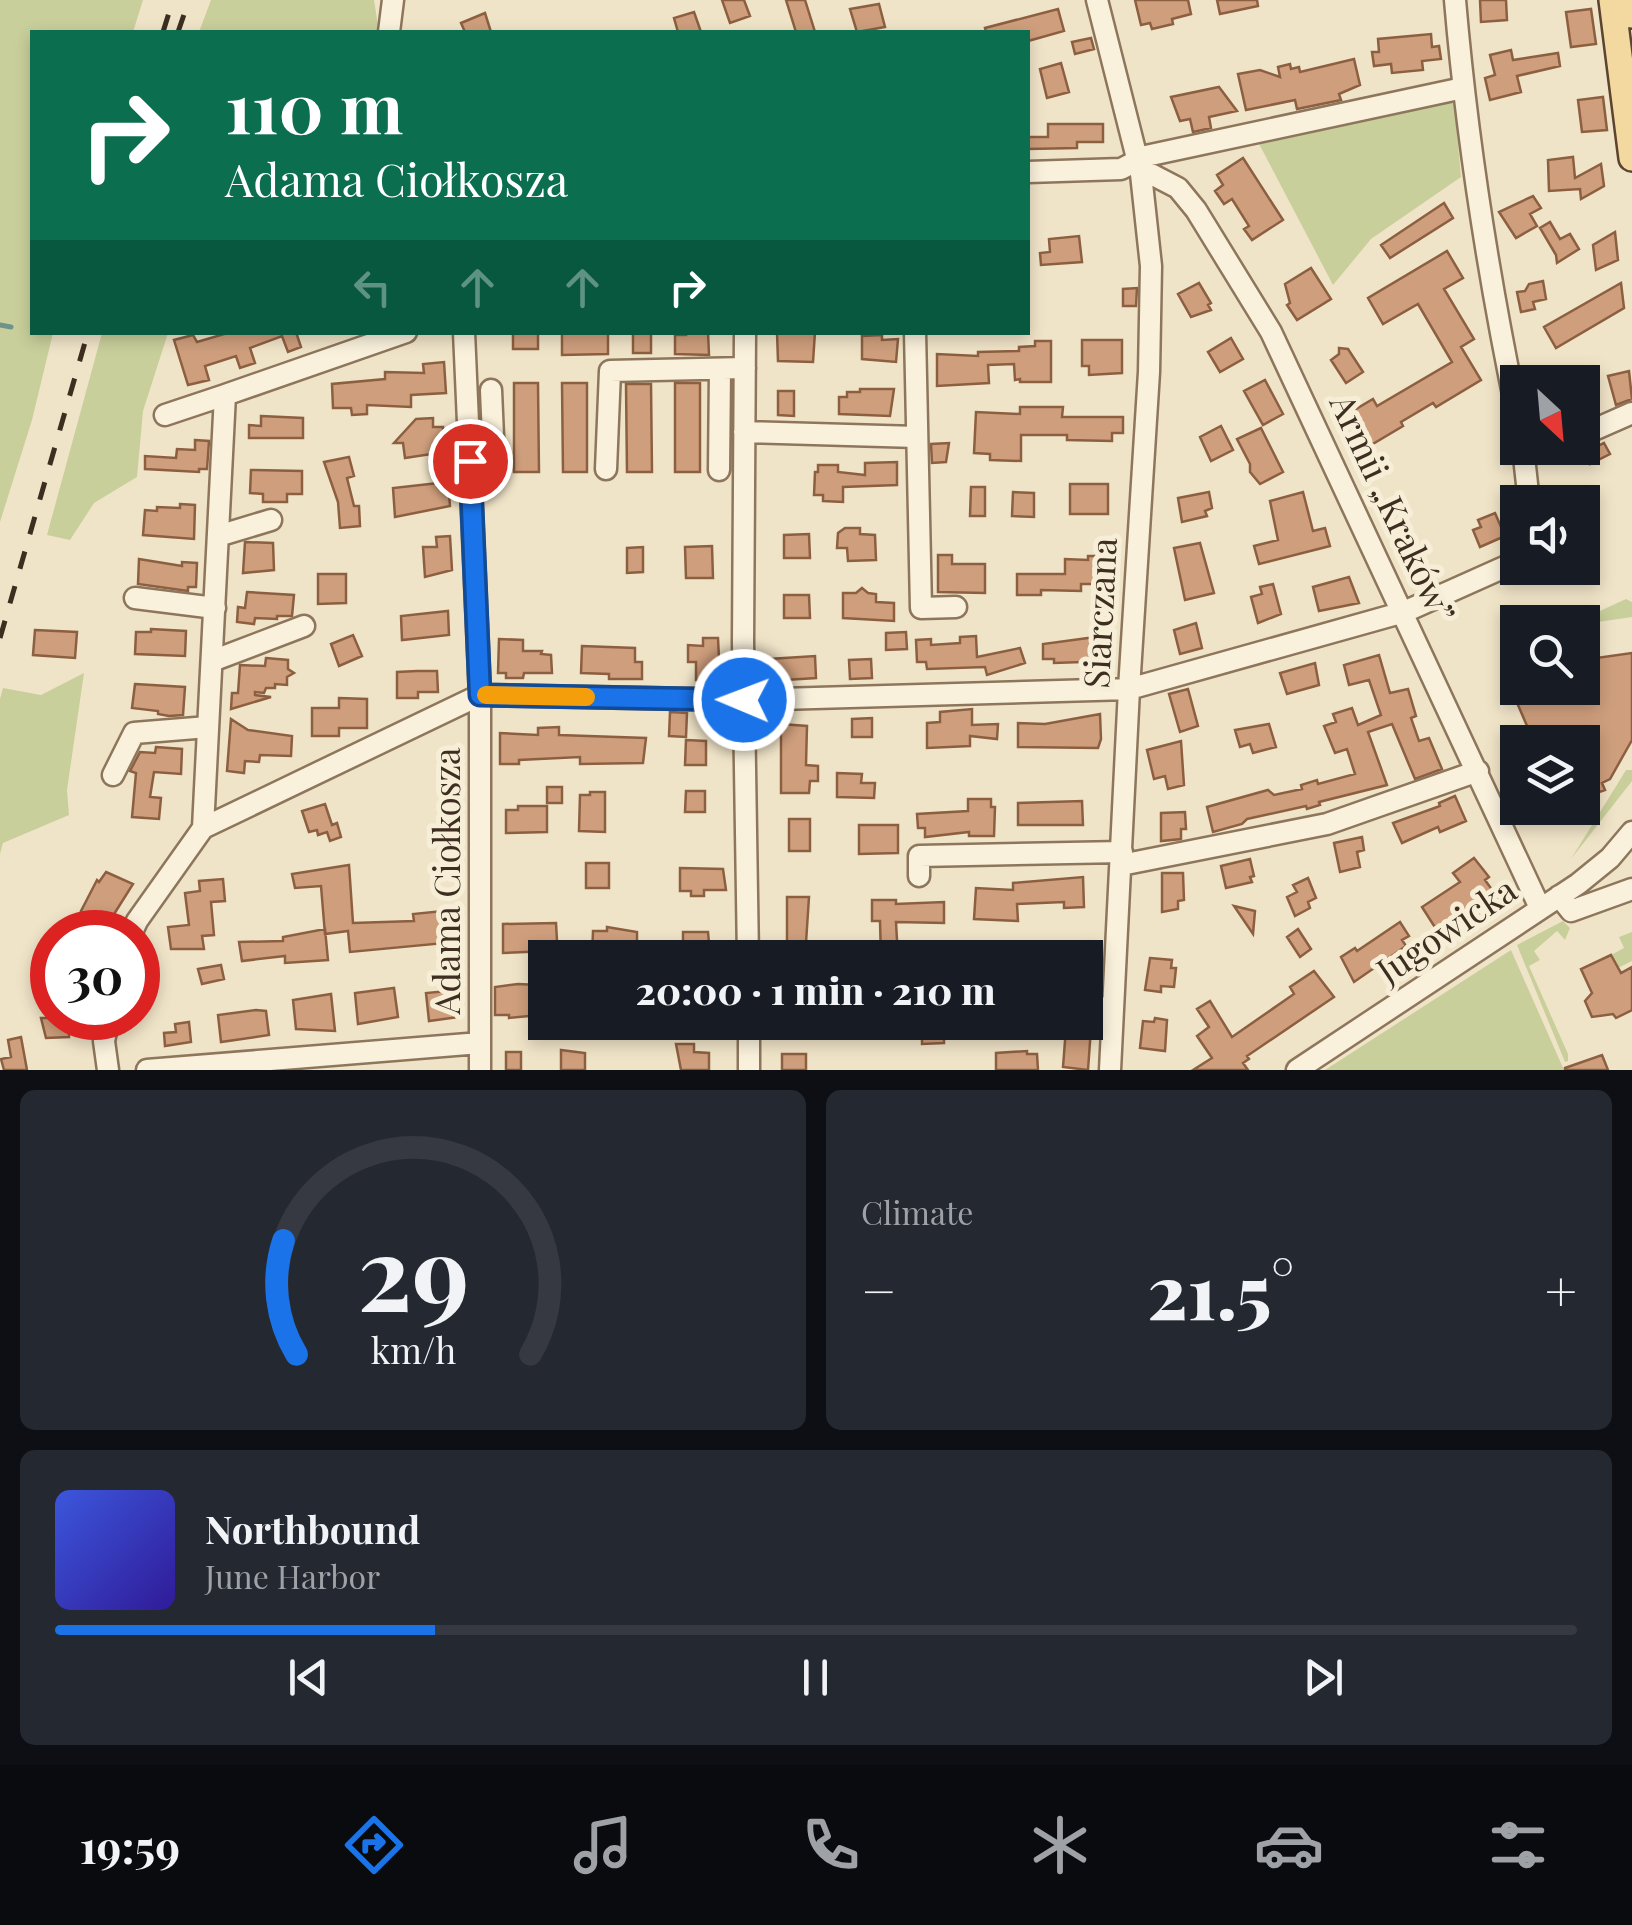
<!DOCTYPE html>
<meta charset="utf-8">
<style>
:root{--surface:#171b24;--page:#242831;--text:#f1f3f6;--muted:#9ea1a6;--line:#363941;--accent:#1a73e8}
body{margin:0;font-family:"Playfair Display",serif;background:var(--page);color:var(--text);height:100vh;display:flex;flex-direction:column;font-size:38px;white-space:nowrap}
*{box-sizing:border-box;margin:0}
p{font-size:32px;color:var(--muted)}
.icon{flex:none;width:55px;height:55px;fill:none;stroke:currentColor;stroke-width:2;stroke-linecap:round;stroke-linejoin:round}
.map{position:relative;height:1070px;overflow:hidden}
.side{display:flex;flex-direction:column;gap:20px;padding:20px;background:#0d0f14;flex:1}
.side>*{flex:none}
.top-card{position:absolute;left:30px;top:30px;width:1000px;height:305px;border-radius:0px;box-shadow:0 5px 15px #0003;background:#0b6e4f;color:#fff;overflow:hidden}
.needle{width:65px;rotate:154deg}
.fabs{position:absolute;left:1500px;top:365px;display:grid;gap:20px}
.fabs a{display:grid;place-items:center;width:100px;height:100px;border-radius:0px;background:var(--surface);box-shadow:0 5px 15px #0003;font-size:50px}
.speed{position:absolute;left:30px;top:910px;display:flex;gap:20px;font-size:50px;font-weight:700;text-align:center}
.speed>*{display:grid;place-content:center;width:130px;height:130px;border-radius:50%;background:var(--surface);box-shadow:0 5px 15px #0003;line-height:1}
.speed .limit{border:15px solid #d22;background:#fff;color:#111}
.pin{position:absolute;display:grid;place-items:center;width:85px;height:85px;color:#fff;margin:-42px;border:5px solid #fff;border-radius:50%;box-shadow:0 2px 10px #0007}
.me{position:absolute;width:110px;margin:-55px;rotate:271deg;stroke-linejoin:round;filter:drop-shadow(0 0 8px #0008)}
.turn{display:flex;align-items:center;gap:35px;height:210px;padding:0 30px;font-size:45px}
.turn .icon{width:130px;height:130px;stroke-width:2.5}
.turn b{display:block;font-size:70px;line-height:85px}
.lanes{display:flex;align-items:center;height:95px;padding:0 30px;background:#0003;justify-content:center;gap:50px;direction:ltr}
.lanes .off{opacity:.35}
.big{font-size:75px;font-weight:800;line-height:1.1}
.side .card{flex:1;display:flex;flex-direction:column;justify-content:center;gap:15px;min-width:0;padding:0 35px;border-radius:15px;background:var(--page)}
.side .dial{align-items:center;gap:0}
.dial svg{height:260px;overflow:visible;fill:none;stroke:var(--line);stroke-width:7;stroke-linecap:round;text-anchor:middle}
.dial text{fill:var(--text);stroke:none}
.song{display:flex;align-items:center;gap:30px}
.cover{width:120px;height:120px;border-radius:15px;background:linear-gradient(135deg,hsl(230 70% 55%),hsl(250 70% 35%))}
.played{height:10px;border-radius:5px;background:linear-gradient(90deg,var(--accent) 25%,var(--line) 25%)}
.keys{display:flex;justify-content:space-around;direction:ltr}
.heat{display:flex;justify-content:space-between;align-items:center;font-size:55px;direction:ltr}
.side .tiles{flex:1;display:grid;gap:20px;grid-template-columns:1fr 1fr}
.card:last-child{grid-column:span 2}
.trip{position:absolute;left:528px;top:940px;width:575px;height:100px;border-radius:0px;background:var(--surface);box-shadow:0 5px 15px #0003;font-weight:800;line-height:100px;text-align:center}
.dock{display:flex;height:160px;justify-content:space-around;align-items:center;background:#090b0e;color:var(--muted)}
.dock .icon{width:70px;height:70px}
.dock .selected{color:var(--accent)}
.dock b{font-size:45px;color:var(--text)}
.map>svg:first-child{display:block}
.green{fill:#c9cf9b}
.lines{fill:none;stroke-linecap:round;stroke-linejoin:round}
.stream{stroke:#6f938a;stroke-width:5}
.building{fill:#cf9f7d;stroke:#8d5f41;stroke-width:2.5}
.minor-casing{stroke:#8d765c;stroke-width:25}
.major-casing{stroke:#5b4430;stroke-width:30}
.minor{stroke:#faf1dc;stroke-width:20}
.major{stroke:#f3d9a0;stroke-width:25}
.rail{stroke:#3d2e20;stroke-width:5;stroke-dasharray:18 18;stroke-linecap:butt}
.route-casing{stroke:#114b97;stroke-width:25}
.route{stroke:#1a73e8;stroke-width:18}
.slow{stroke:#f59e0b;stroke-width:18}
.labels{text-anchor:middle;stroke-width:10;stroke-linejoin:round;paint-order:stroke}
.street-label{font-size:35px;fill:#3d2e20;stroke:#f7eed8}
</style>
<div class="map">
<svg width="1632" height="1070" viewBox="0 0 1632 1070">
<rect width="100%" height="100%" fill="#f0e4c8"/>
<!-- green -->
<path class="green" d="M0,0H143L133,32H32V332L53,333L32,420L0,522Z
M211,0H374L379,32H199Z
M1454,99L1461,177L1371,239L1333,285L1257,140Z
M102,333H168L143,411L137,477L94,503L70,540L47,535Z
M1626,599L1632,602V617L1584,624L1583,634L1582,622H1576Z
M84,673L67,790L69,815L3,843L0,854V699L3,688L41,695Z
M1626,770H1632V781L1571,859Z
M1563,921L1570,928L1565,940L1557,931L1534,951L1540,960L1529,966L1568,1054V1061L1565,1062L1517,945Z
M1632,932V961L1618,968L1611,955L1624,948L1619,937Z
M1511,950L1564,1070H1325Z"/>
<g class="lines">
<!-- stream -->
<path class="stream" d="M0,325L11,327"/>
</g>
<!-- building -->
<path class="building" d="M722,0H744L750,16L730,23Z
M786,0H805L815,32H796Z
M1135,0H1188L1191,14L1172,19L1173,24L1152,29L1150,23L1141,25Z
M1217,0H1257L1258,6L1220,14Z
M1480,0H1506L1507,20L1481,22Z
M879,4L885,27L857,32L850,9Z
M1058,9L1064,31L1028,41V32H986L985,28Z
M1591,9L1596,44L1571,47L1566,12Z
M694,12L701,32H678L674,18Z
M485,13L491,32H465L461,23Z
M1431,34L1432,47L1439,46L1441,59L1422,61L1423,70L1392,73L1391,64L1374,66L1372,52H1379L1378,39Z
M1091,38L1094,49L1075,54L1072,42Z
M1511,50L1513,60L1558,53L1560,66L1517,76L1521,92L1490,100L1485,78L1495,75L1490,55Z
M1354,59L1360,85L1339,94L1341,100L1297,109L1295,100L1246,110L1238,74L1260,70L1280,77L1278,67L1290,64L1291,69L1299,67L1300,72Z
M1061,63L1069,92L1047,98L1040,69Z
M1219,87L1237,111L1209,117L1211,128L1193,132L1190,119L1180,121L1171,97Z
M1603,97L1607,130L1582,132L1578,100Z
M1048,124H1103V142H1077V148L1028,149V137H1048Z
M1573,157L1575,178L1601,164L1604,186L1581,199L1580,189L1549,191L1548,160Z
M1243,158L1283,220L1252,240L1244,229L1249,226L1232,199L1224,204L1215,191L1223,185L1217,175Z
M1533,196L1541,208L1530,214L1537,226L1516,238L1499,212Z
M1444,203L1453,218L1390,258L1381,245Z
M1550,222L1560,239L1570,234L1579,249L1557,263L1556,255L1540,228Z
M1615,232L1618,260L1596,270L1593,245Z
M1079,236L1082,262L1041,265L1040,253L1050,252L1049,239Z
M1447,251L1463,278L1444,289L1474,339L1461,347L1481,380L1436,407L1433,403L1401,422L1403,426L1366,448L1346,415L1373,399L1377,406L1452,362L1418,304L1383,324L1368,298Z
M1311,268L1331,299L1297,320L1287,305L1290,303L1285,284Z
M1543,281L1546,299L1533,302L1535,309L1521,312L1517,292L1525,291L1529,284Z
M1199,283L1211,303L1208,305L1211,310L1191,317L1178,294Z
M1621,283L1624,308L1556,348L1544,327Z
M1137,288L1136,306H1123V289Z
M231,332H296L301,347L288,352L282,336L250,348L255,363L240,368L236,356L205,366L209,380L188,385L174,340L193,335L197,342Z
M513,332H538V349H513Z
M562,332H608V354L562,355Z
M633,332L651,334V353H633Z
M686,332H708L709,355L675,354V335H686Z
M777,332H815L813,362L778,361Z
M882,335V340L898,339L896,362L862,359V336Z
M1231,338L1243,359L1220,372L1208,352Z
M1082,340H1122V373L1089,375V366H1082Z
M1035,341H1051V382H1020V379L1015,380L1014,364L988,365L989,383L937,386V354L978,356V352L1019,351V347L1035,346Z
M1339,348L1348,349L1363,372L1346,383L1331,360L1339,354Z
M444,362L446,393L411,395V407L367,405V414L352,415L351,408H333L332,384L385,379V372L424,373L423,364Z
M1629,371L1632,399L1616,405L1608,376Z
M1265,380L1283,414L1263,425L1244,391Z
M514,383H538L539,472H514Z
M562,383H587V472H563Z
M675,383H700V472H675Z
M626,384H651L652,472H627Z
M860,389H894L890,416L839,414V397H847V392H860Z
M778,391H794V416L778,415Z
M1020,407H1063L1062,417H1123V433H1112V441L1067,440V435H1021V461L990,460V454L974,453L976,412L1020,414Z
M261,416L303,418V438H249V425L261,426Z
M433,418V427H443L444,450H438V453L405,458L403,443H394L416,419Z
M1221,426L1233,450L1211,461L1200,437Z
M1261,428L1283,472L1260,484L1250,472V464L1237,439Z
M195,440L209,441L207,469H199V472L145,469V456L176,458L177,449L195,450Z
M949,443L946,462L932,463L931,444Z
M1604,443L1610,454L1590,464L1584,453Z
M349,457L354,476L347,478L354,506H359L360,526L340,528L338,502L324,462Z
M897,462V485L843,487V502L823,501V495H814L815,472H818V465H838V472L865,475V463Z
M251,470L302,471V494H287V502H263V494L250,493Z
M448,482L450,506L395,517L393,488Z
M1070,484H1108V514H1070Z
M971,487H985V516H970Z
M1013,492L1034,493V517L1012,516Z
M1209,492L1212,508L1205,511L1207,516L1182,522L1178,498Z
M1303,492L1313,531L1325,528L1330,546L1259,564L1254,546L1278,540L1270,501Z
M180,504L195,505L194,539L143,535L145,510L157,511V507L180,508Z
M1495,513L1505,536L1480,547L1473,530L1481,527L1478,520Z
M845,528H860V534L875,535L876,560L848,561L847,548H837L838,533Z
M809,534L810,558H784V535Z
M450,536L452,570L425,577L423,547H437L436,537Z
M245,542L273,543L274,570L243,573Z
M1200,543L1214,593L1185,600L1174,548Z
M712,546L713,578H686L685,547Z
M643,547V572L627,573V548Z
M938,555H952V564H985V593L938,592Z
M1088,556H1112L1110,584H1081V591L1041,590V595H1017V574H1065V559L1088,560Z
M139,559L182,566V562L197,563L196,587H188V591L138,584Z
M318,574H346V603L318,604Z
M1349,577L1359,603L1319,611L1313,587Z
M1273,584L1281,614L1258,623L1251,597L1262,594L1260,587Z
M862,588L868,593L876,594V602L894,603V621L843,618V593H856Z
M247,592L294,595L292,616H277V619L255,618L254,624L237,622L238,607L245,608Z
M784,595H809L810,618H784Z
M448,611L449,635L402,640L401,616Z
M1196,623L1202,648L1180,654L1174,630Z
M151,629L186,631L185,656L135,654L136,632H151Z
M35,630L77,632L75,658L33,655Z
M906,632L907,649L886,650V633Z
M353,635L362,656L339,666L331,644Z
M976,636L977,657L1020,648L1025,663L987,675L985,667L927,669L926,662H917L916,640L931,639V645L960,643V637Z
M1103,636L1104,653H1099V667H1083V662L1054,663V659H1043V644Z
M703,638H718L720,680H696V662H688V645L703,646Z
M499,639L523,640V651H542L541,654L551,655L552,673H524L523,678H506V673H498Z
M582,646L635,648V662H642V679H609V674L581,673Z
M1632,653V740L1610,779L1602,783L1605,790L1582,798V742H1534L1502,668L1518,661V688H1582V660Z
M1379,655L1390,693L1408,689L1416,716L1411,718L1419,741L1429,738L1442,769L1415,779L1392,724L1368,732L1387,785L1319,802L1320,805L1307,809L1306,806L1247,819L1242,824L1213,832L1207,807L1268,790L1274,795L1302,789L1301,785L1317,780L1318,784L1355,774L1347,749L1335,753L1324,726L1336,722L1333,714L1352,708L1358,725L1381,715L1369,680L1349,685L1344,665Z
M815,656L816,678L770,681L769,659Z
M266,658L288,660V669L294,673L287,677V685L275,684V688H266L264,693L255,692V695L271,697L231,709L232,693H238L240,665L265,666Z
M871,659L872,678L850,679L849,660Z
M1315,663L1319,685L1287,694L1280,673Z
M417,671H437L438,692H418V698H397V672Z
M135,684L185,687L183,715L169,716L158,714V711L132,708Z
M1188,689L1198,726L1180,732L1169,694Z
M339,698L367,699V728H339V736H312V708H339Z
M972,709V725L998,724L997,739L970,736V746L927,748V723L940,722V712Z
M670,712L687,713L686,737L669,736Z
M1100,714L1101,739L1098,748L1018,747V723L1045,724Z
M872,718V737H852V719Z
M231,719L248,730L292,736L291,756L260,755L259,762L245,761L244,773L227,771Z
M781,724L807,726L806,765L818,766V781H810L809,793H781Z
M1269,724L1276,747L1253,753L1250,744L1240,747L1235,730Z
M559,727V735L646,738L643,763L580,764V757L519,760V764H500V733L538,735V728Z
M686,740L706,741V765H685Z
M1181,741L1184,785L1168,789L1165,776L1154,779L1147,750Z
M156,747L182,749L181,774L154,772L150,797L161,798L159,819L132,817L136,773L130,771L140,752L155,753Z
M837,773L862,774L861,783H875L874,798L837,797Z
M547,787H562V803H547Z
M686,791H705V812H685Z
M590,792H605V832L579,831L580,795H590Z
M1455,796L1466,821L1440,832L1438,827L1402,843L1393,823L1440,806L1439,803Z
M968,799H991V807H995L994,836H969V832L925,837V828H918L917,814L968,811Z
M1082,801L1083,825H1018V803Z
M325,804L332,825L337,823L341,837L330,841L327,832L318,835L317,830L309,832L302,811Z
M518,806H547V832L506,833V810H518Z
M1185,812L1186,829H1181V839L1161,841V813Z
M789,819H810V851H789Z
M859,825H898V853L859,854Z
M1362,837L1364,850L1357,852L1360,867L1340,872L1334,843Z
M1474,858L1489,877L1485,880L1498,898L1497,905L1445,943L1422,907L1460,882L1453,873Z
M1250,859L1254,876L1250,877L1252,882L1226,888L1221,866Z
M586,863H609V888H586Z
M349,865L353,923L414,921L413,914L452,910L456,942L350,952L348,931L325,934L321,886L295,888L292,874Z
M680,868L723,869L726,890H704V896H691V891H680Z
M106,872L133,884L104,930L90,922L92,918L81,911L97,880L99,882Z
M1162,873H1183L1184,900L1178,901V909L1162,912Z
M1083,877L1084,907L1064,908V902L1017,904L1018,921L974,919L976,888L1013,890V883Z
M1308,878L1316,898L1308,902L1310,908L1295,916L1287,897L1297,892L1293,885Z
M223,879L225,901L211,902L214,935L202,936L204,949H171L168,927L189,925L185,893L200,891L199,881Z
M787,897H809L805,958H780V945H787Z
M872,900H896V904L944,902V923L896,922L898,958H881L880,921H872Z
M1234,906L1255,911L1253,934Z
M1400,922L1409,936L1402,940L1406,946L1354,982L1341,957L1355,948L1357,951Z
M556,923L557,941L548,942V951L503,953V924Z
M607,927L637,932V957H592L593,931H607Z
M325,929L328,960L285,963V956L242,961L239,942L283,941V937Z
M1298,929L1311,949L1300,957L1287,937Z
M683,932H708L709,943H734V954L683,955Z
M1078,942L1079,958H1054V943Z
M1611,955L1621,973L1632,967V1010L1616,1018L1613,1014L1592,1017L1585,1001L1592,993L1581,969Z
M1150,958L1172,960L1171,968H1176L1174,987L1161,986V992L1145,990Z
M221,965L224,979L202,984L198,969Z
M1314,971L1334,997L1247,1056L1249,1059L1243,1063L1248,1070H1193L1212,1058L1197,1036L1209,1027L1197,1009L1210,1001L1232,1037L1294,994L1290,987Z
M518,984L539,985V1015L509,1018V1015H495V987Z
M394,988L398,1017L358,1024L355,993Z
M457,990L459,1017L429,1021L426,993Z
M331,994L335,1031L296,1029L293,1000Z
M256,1010L266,1011L269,1035L221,1042L218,1015Z
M41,1018H72L76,1031L69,1033V1037L46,1038Z
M1155,1018L1167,1020L1165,1051L1140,1048L1143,1021L1154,1022Z
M189,1022L191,1042L165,1046L164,1033L176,1032L175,1024Z
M1075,1027L1091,1028L1088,1070L1063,1067L1066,1028Z
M922,1028H944V1043L922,1044Z
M21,1037L27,1070H4L1,1059L11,1057L8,1040Z
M676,1044H694V1052L709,1053V1070H681Z
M561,1050L585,1053V1070H561Z
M1027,1051V1054H1037L1038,1070H996V1053Z
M506,1052H521V1070H506Z
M782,1054H806V1070H782Z
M1602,1055L1608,1070H1565V1068Z"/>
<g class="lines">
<defs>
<path id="minor" d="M1097,0L1141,174L1151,266L1149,372L1129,689L1110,1070
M1455,0C1467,141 1489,280 1518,419
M389,32L393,0
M1028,172L1121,169L1146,156L1463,88
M1141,174L1153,175L1178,188L1196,210L1271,332L1540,908
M464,332L480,695V1070
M745,332L743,642L748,958
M915,332L921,608L956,607
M165,415L225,395
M744,432L917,437
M1582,435L1632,413
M1523,448L1529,502
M1525,455L1549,448
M469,461L494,460L491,390
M606,469L610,371L745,368
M719,470L720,369
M218,536L271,520
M135,598L215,608
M212,661L304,626
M113,775L134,733L208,727
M203,828L225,395L406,332
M1121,865L1327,824L1478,771
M919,876V856L1122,852
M1559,896L1571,911L1632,889
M132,932L137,921L203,828L480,695L744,700L1129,689L1404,612L1518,561
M1085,1008L1113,1007
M749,1022V1070
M108,1070L104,1041L109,1018
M147,1070L480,1043
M1297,1070L1578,884L1610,858L1632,832"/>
<path id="major" d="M1612,0L1632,158
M1630,0L1632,15"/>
</defs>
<!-- minor casing -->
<use href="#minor" class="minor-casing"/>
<!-- major casing -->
<use href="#major" class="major-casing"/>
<!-- minor -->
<use href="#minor" class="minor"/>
<!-- major -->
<use href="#major" class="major"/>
<!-- rail -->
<path class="rail" d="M163,32L173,0
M178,32L189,0
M0,638L88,332"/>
</g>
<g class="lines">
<defs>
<path id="route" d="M470,461L480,695L744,700"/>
</defs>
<!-- route casing -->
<use href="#route" class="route-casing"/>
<!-- route -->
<use href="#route" class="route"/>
<!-- slow -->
<path class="slow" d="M486,695L586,697"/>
</g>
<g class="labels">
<!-- street labels -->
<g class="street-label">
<text transform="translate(1392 509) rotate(65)" y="12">Armii „Kraków”</text>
<text transform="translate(1101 613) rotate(-87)" y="12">Siarczana</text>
<text transform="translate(448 881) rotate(-90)" y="12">Adama Ciołkosza</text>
<text transform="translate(1447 931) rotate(-34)" y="12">Jugowicka</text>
</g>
</g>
</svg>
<div class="fabs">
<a><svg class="needle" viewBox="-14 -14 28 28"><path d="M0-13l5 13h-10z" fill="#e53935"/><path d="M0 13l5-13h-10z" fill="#9ea1a6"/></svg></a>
<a><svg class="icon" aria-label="sound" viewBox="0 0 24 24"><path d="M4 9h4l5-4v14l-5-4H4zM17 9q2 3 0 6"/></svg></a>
<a><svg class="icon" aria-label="search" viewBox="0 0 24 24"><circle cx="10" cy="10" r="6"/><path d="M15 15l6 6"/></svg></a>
<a><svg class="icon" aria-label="layers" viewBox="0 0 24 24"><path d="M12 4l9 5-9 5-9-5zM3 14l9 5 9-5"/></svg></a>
</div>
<div class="speed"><div class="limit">30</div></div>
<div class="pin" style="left:470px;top:461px;background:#d93025"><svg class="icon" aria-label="arrive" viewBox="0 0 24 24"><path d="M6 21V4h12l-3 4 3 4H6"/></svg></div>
<svg class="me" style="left:744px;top:700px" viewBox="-20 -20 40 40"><circle r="17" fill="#1a73e8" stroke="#fff" stroke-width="3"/><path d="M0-11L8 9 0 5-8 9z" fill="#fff"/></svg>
<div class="trip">20:00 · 1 min · 210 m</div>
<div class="top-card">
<div class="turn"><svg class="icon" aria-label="right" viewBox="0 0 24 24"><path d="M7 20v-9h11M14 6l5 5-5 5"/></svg><div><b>110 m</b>Adama Ciołkosza</div></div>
<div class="lanes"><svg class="icon off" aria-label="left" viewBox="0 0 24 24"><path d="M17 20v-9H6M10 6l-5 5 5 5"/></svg><svg class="icon off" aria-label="ahead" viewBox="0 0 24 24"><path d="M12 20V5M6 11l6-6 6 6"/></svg><svg class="icon off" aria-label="ahead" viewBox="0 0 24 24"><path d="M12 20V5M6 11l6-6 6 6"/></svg><svg class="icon" aria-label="right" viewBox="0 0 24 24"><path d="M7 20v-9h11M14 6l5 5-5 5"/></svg></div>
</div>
</div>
<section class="side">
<div class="tiles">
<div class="card dial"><svg viewBox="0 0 100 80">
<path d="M14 69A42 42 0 1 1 86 69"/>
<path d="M14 69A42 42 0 0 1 10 34" stroke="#1a73e8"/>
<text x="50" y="56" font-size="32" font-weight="700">29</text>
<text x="50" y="72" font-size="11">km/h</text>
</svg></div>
<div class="card"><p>Climate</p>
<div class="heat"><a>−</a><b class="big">21.5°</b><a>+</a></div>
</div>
<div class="card">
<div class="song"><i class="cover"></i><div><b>Northbound</b><p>June Harbor</p></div></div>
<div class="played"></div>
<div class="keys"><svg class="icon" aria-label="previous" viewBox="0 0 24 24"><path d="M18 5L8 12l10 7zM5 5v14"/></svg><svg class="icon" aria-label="pause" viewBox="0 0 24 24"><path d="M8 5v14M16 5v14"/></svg><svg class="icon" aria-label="next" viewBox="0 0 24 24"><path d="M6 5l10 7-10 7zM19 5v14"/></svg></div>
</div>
</div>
</section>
<nav class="dock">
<b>19:59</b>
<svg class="icon selected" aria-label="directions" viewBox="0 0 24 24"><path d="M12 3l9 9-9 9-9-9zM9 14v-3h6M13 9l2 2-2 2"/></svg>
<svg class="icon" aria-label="music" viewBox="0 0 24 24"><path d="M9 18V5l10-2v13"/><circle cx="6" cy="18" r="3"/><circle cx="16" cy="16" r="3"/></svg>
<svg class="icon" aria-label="phone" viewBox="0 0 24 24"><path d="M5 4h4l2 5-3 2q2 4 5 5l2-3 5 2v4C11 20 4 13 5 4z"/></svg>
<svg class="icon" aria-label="climate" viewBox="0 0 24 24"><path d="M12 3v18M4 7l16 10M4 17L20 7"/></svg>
<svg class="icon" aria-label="car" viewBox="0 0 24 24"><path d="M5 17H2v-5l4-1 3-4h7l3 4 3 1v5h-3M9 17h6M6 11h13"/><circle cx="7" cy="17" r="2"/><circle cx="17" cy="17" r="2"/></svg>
<svg class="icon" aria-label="filters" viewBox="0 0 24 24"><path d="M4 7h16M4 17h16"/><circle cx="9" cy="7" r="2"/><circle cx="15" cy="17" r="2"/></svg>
</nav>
